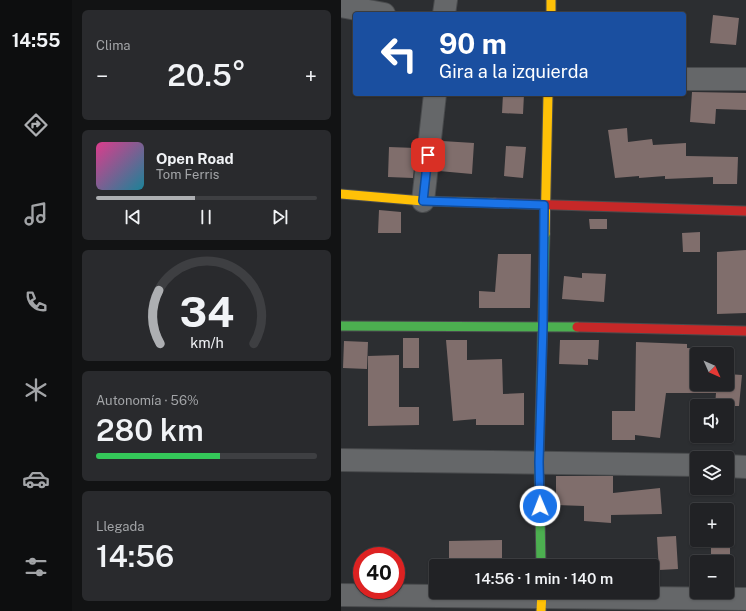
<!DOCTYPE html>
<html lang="es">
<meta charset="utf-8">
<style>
:root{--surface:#212225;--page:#292a2d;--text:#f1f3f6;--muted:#a2a4a7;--line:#3e3f42;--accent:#adafb2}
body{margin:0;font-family:"Public Sans",sans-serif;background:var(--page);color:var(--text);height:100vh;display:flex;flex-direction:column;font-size:15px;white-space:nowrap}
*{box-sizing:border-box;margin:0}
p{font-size:13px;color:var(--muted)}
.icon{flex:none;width:22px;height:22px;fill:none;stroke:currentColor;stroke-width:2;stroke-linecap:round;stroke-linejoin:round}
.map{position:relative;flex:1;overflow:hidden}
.details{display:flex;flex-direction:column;gap:10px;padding:10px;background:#121314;width:269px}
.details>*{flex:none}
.top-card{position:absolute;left:12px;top:12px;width:333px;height:84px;border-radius:4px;box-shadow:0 1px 3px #0004,0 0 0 1px var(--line);background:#1a4fa0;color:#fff;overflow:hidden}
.needle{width:26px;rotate:135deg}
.tools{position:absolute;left:349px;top:347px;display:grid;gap:8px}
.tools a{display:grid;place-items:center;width:44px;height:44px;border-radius:4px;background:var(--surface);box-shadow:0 1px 3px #0004,0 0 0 1px var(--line);font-size:20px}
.speed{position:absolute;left:12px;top:547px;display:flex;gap:8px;font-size:20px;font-weight:700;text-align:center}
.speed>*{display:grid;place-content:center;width:52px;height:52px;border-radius:50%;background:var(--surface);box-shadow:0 1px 3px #0004,0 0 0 1px var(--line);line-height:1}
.speed .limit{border:6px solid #d22;background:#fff;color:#111}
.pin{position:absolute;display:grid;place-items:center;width:34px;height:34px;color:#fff;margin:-17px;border-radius:8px;box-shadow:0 2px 6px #0006}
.me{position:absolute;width:44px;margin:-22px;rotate:359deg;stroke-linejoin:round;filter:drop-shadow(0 0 3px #0008)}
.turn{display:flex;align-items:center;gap:14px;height:84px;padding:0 20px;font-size:18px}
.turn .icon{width:52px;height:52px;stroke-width:2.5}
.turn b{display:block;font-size:28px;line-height:34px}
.big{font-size:30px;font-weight:600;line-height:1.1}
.details .tile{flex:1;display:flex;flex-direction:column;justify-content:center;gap:6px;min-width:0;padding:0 14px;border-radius:6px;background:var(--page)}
.details .dial{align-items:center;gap:0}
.dial svg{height:104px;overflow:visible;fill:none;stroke:var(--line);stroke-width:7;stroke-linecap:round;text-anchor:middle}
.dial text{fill:var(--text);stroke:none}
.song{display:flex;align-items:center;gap:12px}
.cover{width:48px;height:48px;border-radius:6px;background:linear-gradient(135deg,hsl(330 70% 55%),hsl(190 70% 35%))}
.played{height:4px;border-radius:2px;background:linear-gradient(90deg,var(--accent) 45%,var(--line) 45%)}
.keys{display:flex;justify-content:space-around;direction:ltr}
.heat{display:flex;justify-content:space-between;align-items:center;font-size:22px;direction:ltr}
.charge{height:6px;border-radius:3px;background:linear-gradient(90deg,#34c759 56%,var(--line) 0)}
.trip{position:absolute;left:88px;top:559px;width:230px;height:40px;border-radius:4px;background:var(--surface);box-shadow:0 1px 3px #0004,0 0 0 1px var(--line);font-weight:600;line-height:40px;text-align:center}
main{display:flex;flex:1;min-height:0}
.tabs{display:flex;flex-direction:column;width:72px;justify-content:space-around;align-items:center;background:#0d0e0f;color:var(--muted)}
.tabs .icon{width:28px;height:28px}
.tabs .current{color:var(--accent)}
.tabs b{font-size:18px;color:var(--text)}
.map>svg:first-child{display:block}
.building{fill:#806e6c}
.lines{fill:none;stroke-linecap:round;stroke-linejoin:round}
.street-casing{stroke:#494b4d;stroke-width:24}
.fast-casing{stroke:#494b4d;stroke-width:11}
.slow-casing{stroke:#494b4d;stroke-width:11}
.jam-casing{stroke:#494b4d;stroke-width:11}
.street{stroke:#656769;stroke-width:22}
.fast{stroke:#4caf50;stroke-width:9}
.slow{stroke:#ffc107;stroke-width:9}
.jam{stroke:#c62828;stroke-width:9}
.route-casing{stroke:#114b97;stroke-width:10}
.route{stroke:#1a73e8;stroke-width:7}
</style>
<main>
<nav class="tabs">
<b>14:55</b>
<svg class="icon current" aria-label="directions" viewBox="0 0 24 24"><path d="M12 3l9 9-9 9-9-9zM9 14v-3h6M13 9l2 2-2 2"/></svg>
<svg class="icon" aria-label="music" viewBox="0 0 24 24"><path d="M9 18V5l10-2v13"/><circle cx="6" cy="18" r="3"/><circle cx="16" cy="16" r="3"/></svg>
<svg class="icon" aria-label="phone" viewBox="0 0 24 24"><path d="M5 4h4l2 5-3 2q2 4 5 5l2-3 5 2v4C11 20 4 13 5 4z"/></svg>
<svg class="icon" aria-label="climate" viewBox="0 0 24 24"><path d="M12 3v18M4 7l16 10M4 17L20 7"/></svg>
<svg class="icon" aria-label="car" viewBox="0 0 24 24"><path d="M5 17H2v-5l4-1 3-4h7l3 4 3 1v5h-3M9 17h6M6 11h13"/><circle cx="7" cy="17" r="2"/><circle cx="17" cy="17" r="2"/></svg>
<svg class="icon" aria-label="filters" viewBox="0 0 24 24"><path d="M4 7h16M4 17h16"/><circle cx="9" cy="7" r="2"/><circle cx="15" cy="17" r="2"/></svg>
</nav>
<section class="details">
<div class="tile"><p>Clima</p>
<div class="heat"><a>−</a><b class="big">20.5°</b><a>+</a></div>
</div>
<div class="tile">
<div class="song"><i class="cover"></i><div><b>Open Road</b><p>Tom Ferris</p></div></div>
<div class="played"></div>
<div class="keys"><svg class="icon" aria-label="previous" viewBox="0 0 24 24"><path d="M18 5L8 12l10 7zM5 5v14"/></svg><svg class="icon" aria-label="pause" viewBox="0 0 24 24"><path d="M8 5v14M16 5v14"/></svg><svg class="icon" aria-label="next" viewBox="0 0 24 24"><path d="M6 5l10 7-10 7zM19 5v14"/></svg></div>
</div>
<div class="tile dial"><svg viewBox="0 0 100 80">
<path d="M14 69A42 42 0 1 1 86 69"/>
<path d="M14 69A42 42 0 0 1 13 28" stroke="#adafb2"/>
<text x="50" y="56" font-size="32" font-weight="700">34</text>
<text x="50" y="72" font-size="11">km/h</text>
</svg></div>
<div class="tile"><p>Autonomía · 56%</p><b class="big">280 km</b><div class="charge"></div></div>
<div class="tile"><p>Llegada</p><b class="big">14:56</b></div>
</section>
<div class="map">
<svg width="405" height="611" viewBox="0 0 405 611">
<rect width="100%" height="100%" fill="#2c2e31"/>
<!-- building -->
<path class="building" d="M372,15L398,18L395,45L369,43Z
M351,92L405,93V110L375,109L374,124L349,122Z
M162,94H183L182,114L161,113Z
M286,128L287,142L311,139L312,145L345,143V156L397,157L396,184H372V177L324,179V176L298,178V176L274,178L267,130Z
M101,141L133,143L131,174L98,171Z
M165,146L185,147L182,178L163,176Z
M48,147L75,148L72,178L47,177Z
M38,210L60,212V233H37Z
M248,219H266V229H249Z
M359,232V252H342L341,233Z
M405,250V313L376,314V252Z
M157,254H190L189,308H138V291L154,292Z
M241,273L265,274L263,302L221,299L223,276L241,278Z
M62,338H78V368H62Z
M105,340H126V360L161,359L162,394L183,393V425H135V419L112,421Z
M219,340H258L257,360L247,359V365L218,364Z
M3,341L27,342L26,369L2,368Z
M295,342L346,344V348L374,349V354H356V384H386V374L401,375L398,406H374L375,393H325L319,438L294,435V440H271V411H294Z
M58,355V407H78V425L27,426V356Z
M215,476H272V493L319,488L321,514L270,515V523L243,521V506L215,505Z
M335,536L337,569L318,570L316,537Z
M161,540V566H108V541Z
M370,540H389V561H370Z"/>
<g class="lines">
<defs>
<path id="street" d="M0,6L43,14
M103,14L105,0
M343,79H405
M82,201L94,94
M0,460L356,465
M386,466L405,467
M0,595L405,599"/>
<path id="fast" d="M0,326L236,327
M200,566L198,462L204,234"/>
<path id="slow" d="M210,0V14
M0,194L82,201L154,203
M204,234L207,94
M200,611L201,592"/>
<path id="jam" d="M154,203L405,211
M236,327L405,331"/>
</defs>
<!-- street casing -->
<use href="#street" class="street-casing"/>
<!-- fast casing -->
<use href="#fast" class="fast-casing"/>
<!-- slow casing -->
<use href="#slow" class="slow-casing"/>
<!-- jam casing -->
<use href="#jam" class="jam-casing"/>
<!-- street -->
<use href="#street" class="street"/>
<!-- fast -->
<use href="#fast" class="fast"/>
<!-- slow -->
<use href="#slow" class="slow"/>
<!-- jam -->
<use href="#jam" class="jam"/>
</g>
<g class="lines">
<defs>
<path id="route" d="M87,155L82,201L203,205L202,326L198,462L199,506"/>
</defs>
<!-- route casing -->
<use href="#route" class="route-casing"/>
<!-- route -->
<use href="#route" class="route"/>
</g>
</svg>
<div class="tools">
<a><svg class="needle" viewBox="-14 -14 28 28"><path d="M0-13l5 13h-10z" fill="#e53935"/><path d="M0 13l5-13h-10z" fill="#a2a4a7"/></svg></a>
<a><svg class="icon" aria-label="sound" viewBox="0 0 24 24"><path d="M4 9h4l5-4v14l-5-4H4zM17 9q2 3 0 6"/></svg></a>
<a><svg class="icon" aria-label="layers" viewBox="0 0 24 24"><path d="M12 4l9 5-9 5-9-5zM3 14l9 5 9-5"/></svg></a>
<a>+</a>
<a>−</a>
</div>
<div class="speed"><div class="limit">40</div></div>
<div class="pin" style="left:87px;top:155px;background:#d93025"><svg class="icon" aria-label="arrive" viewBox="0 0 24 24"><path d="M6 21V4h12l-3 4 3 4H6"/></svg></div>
<svg class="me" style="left:199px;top:506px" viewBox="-20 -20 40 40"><circle r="17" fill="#1a73e8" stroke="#fff" stroke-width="3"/><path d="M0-11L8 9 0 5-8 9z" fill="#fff"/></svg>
<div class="trip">14:56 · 1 min · 140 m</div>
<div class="top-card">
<div class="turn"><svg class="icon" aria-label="left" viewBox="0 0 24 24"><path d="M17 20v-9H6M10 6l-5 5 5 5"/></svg><div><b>90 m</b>Gira a la izquierda</div></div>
</div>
</div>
</main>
